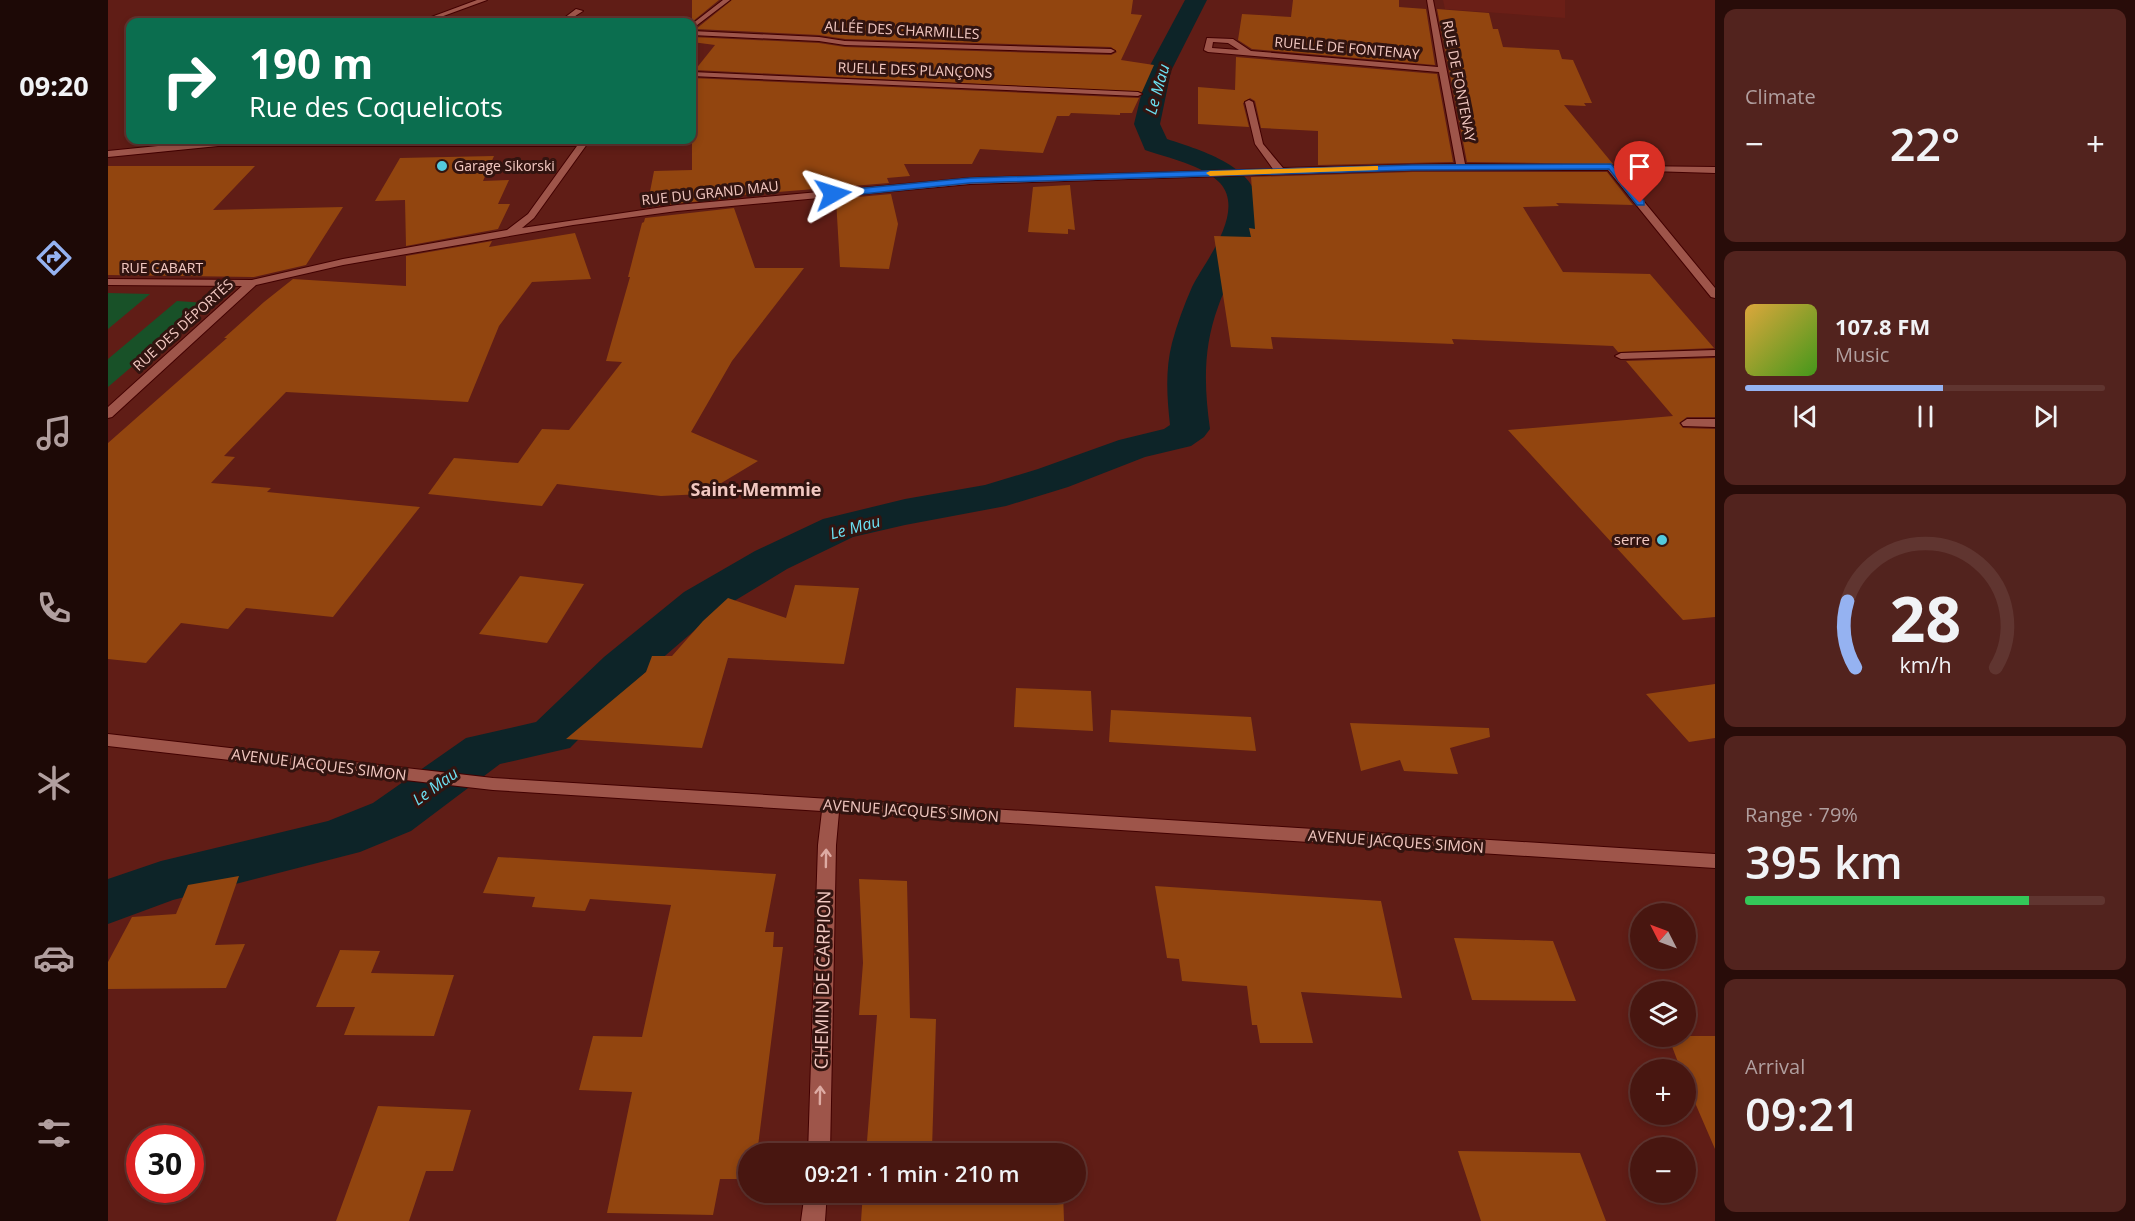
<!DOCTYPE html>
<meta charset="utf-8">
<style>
:root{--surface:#481610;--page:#52231e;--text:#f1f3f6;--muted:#b19f9f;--line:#603530;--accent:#95b2f1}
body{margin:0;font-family:"Open Sans",sans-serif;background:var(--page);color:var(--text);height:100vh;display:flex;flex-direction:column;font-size:22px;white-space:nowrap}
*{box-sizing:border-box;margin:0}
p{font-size:20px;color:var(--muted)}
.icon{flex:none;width:33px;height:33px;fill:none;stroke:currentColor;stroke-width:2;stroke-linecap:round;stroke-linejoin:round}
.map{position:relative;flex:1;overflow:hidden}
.panel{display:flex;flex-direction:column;gap:9px;padding:9px;background:#280c09;width:420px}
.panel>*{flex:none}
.hud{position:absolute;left:18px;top:18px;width:570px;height:126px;border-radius:12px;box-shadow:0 3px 9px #0003,0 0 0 2px var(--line);background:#0b6e4f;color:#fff;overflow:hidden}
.needle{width:39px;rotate:312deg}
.fabs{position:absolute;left:1522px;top:903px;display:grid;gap:12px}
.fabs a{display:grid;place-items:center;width:66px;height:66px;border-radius:50%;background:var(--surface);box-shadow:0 3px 9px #0003,0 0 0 2px var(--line);font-size:30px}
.speed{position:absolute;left:18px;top:1125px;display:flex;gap:12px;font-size:30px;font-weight:700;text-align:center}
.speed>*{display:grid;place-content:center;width:78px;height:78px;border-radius:50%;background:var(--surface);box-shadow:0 3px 9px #0003,0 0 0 2px var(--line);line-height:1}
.speed .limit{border:9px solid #d22;background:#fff;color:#111}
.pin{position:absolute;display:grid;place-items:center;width:51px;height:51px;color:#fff;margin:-62px -26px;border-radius:50% 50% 50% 0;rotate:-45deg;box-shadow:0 0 6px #0007}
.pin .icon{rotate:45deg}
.me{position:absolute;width:66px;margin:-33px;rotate:84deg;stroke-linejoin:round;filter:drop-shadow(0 0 4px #0008)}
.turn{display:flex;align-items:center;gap:21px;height:126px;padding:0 24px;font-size:27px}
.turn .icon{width:78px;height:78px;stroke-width:2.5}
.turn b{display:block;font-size:42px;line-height:51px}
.big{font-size:45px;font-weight:600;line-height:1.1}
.panel .widget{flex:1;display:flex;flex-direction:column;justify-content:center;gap:9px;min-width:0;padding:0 21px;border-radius:12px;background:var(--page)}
.panel .dial{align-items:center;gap:0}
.dial svg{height:156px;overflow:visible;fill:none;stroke:var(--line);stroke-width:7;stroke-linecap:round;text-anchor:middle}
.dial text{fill:var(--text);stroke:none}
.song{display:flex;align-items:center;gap:18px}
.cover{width:72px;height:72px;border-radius:9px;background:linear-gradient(135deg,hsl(40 70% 55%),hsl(100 70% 35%))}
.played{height:6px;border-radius:3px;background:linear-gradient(90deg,var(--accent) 55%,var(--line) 55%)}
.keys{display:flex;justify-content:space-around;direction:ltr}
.heat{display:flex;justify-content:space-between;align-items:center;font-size:33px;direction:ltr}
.charge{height:9px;border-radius:4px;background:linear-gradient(90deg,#34c759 79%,var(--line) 0)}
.trip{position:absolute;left:630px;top:1143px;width:348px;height:60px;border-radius:30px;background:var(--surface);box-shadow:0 3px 9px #0003,0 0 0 2px var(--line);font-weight:600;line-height:60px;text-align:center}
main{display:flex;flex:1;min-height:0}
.tab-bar{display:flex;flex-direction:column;width:108px;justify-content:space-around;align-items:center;background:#1d0906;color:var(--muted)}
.tab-bar .icon{width:42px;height:42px}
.tab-bar .on{color:var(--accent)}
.tab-bar b{font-size:27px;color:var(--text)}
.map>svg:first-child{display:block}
.built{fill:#6b1f17}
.green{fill:#185128}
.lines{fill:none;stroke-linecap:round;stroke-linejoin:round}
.canal{fill:#0d2428;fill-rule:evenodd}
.building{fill:#92450f}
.minor-casing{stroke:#420000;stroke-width:2}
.minor{fill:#9e554a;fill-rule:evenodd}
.oneway{stroke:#ddaba3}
.route{fill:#1a73e8;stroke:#114b97;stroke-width:1.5}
.slow{fill:#f59e0b}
.poi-dot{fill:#54cadd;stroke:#321410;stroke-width:2}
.labels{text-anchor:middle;stroke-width:6;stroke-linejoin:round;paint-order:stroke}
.far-street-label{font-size:14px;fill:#f2c8c1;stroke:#321410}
.far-poi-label{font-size:14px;fill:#f2c8c1;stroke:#321410;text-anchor:start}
.poi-label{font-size:15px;fill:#f2c8c1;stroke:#321410;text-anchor:end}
.street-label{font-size:15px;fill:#f2c8c1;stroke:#321410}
.water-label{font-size:16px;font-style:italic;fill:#6ce1f3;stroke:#321410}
.quarter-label{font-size:18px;font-weight:bold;fill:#f2c8c1;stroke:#321410}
.near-street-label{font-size:18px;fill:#f2c8c1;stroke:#321410}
</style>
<main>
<nav class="tab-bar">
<b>09:20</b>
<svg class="icon on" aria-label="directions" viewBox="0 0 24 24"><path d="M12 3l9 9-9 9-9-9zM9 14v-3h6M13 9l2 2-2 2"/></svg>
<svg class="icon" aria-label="music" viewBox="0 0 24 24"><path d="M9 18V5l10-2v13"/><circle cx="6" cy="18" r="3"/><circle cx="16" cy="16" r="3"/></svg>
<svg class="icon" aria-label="phone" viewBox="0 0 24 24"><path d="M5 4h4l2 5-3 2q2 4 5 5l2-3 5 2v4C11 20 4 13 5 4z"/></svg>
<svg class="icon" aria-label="climate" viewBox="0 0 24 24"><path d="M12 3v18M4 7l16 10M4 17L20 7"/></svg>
<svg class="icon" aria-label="car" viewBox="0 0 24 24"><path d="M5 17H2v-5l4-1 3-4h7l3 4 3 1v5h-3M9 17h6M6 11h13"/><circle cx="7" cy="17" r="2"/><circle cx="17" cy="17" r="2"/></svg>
<svg class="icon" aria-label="filters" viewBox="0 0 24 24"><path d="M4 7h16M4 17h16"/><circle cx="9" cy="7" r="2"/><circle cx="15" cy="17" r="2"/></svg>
</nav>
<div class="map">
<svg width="1607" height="1221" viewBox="0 0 1607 1221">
<rect width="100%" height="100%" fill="#601d16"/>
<!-- built -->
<path class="built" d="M1335,0H1457V18L1337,9Z"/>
<!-- green -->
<path class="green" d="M0,293L42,294L0,329Z
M69,301L98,303L0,387V359Z"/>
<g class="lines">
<!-- canal -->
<path class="canal" d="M1077,0H1099L1063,71L1052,124L1059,139C1101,153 1169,172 1146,232C1136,258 1119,280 1110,307C1095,348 1096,386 1102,429L1096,437L1083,446L1037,457L960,487L898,506L797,525L745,537L679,569L608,612L530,679L462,748L392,764L303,831L252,852L65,900L0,924V879L53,861L220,821L265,803L358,738L428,722L496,657L576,592L647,551L715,519L797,499L877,485L930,469L1011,440L1056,429L1062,425C1059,398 1057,370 1064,343C1069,324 1076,305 1084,287C1097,261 1138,212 1112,183C1095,165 1060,158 1037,150L1026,124L1039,71Z"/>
</g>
<!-- building -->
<path class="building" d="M584,0H611L584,22Z
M624,0H1025L1023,14L1034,15L1013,60L1046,65L1034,92L587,70L607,45L584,42V37L711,43L737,47L1003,55L1009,52L1003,47L737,39L711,35L588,29Z
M1185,0H1291V7L1318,9L1327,65L1144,49L1130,40L1134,14L1183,17Z
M1329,9L1381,13L1385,29H1390L1395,47L1451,50L1454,59L1465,60L1484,103H1476L1478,106L1456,105L1505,164L1359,162Z
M1128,57L1329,74L1345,162L1210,165V131L1153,128L1147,101L1142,98L1135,103L1141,127L1090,124V87L1127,90Z
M584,78L1030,98H1031L1024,113H1012V115L963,113L961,116H949L935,153L872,149L864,164H796L802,176L779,178L781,183L621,196L622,198L539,207L546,171L584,170Z
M386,156L375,181L401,180L390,204H402L390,229L298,246L297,200L267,201L292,158Z
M0,166H147L105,210L235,207L198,265L146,277L0,275Z
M1304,172H1499L1525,205L1448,203L1451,206L1415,207L1455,272L1542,274L1606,348L1510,352L1505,346L1344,339L1346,344L1163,337L1165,349L1123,347L1106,236L1143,237L1141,228L1147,229L1143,177Z
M962,185L967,230L960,229V234L920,232L925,187Z
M783,194L790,224L781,269L732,267L728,199Z
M626,208L647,268H696L624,361L583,432L650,461L595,494L553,496L449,484L434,506L320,494L346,458L410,463L434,429L461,430L514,362L498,361L522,277H520L534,223L536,222L537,218Z
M467,233L483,279L424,282L391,326L360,402L178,392L116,456L127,457L103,483L163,488L159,492L312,507L225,617L138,608L120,629L73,623L38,663L0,659V443L119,338H116L156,302L185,279L298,286V256L384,241L381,247Z
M1607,358V417H1579L1571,423L1575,428L1607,429V617L1575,620L1400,430L1565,416L1518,361Z
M412,576L476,584L439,643L371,634Z
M687,585L751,588L736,664L620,658L594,748L458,739L538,672L544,656H564L595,621L620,598L678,618Z
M1607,684V738L1581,742L1538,694Z
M908,688L983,691L985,731L906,727Z
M1003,710L1143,717L1148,751L1001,742Z
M1242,723L1381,728L1382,737L1342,748L1350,774L1296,771L1292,760L1253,771Z
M390,857L668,874L657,932H666L665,947H675L649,1154H640V1179H612L605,1215L499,1213L524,1092L471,1090L485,1036L534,1037L563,905L482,899L477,911L424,907L427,897L375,893Z
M131,876L107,945L137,944L118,988L0,989V962L24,917L68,914L80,885Z
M751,879L799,881L802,1018L828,1019L824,1149L912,1154H758L769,1015H751L755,963Z
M1047,886L1273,901L1294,998L1193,992L1205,1043H1152L1149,1025H1144L1139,986L1074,981L1071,959L1059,958Z
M1346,938L1445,941L1468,1001L1364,1000Z
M232,950L272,951L263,973L346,975L326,1036L236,1035L247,1007H208Z
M1560,1036H1607V1149L1578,1082V1070H1573Z
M270,1106L363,1110L345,1171H318L301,1221H228Z
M1350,1151L1472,1153L1498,1221H1373Z
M755,1192H955L956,1221H753Z"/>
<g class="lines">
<defs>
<path id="minor" d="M369,0H379L319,22H310Z
M615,0H622L584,29V24Z
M1319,0H1325L1357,164L1607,167V173L1510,170L1607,288V298L1603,297L1500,170H1304L862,184L569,211L465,225L235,265L148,285L4,417L0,418V407L134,286L0,285V279L144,280L235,259L399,230L420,214L469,146H110L0,157V151L110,140H482L426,218L414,228L569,205L862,178L1165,169L1147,144L1137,102L1141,100L1145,102L1155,144L1175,168L1348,164L1331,72L1100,52L1096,50L1099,38L1125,39L1143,51L1330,67ZM1105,42L1120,43L1131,50L1104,48Z
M468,9L475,11L458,22H451Z
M584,31L711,37L737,41L1003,49L1007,51L1003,53L737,45L711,41L584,35Z
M584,72L1030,92L1034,94L1030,96L584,76Z
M1607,350V356L1513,359L1507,356L1513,353Z
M1579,419H1607V427L1575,426L1573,423Z
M0,734L385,778L1607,854V868L731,812L728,845L722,1154H700L710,845L714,811L385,790L0,746Z
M697,1192H719L717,1221H693Z"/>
</defs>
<!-- minor casing -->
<use href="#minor" class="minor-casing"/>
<!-- minor -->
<use href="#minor" class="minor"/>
</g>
<!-- one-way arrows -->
<defs><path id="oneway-shaft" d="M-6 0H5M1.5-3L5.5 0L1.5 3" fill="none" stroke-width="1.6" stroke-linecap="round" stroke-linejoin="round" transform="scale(1.5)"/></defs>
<g class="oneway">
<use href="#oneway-shaft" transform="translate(718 858) rotate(-89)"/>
<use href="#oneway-shaft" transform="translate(712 1095) rotate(-89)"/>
</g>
<!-- route -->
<path class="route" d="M1503,164L1536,201V205H1529L1501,169L1304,170L862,183L725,197L721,194L725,191L862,178L1304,165Z"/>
<!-- slow -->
<path class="slow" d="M1267,166H1270V170L1102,176L1098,173L1102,171Z"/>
<!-- markers -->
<g class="poi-dot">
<circle cx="334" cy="166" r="6"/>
<circle cx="1554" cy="540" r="6"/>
</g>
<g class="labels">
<!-- far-street labels -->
<g class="far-street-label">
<text transform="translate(794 30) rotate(3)" y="5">ALLÉE DES CHARMILLES</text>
<text transform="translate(1239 48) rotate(5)" y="5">RUELLE DE FONTENAY</text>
<text transform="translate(807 70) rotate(2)" y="5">RUELLE DES PLANÇONS</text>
<text transform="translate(1351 81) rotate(79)" y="5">RUE DE FONTENAY</text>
<text transform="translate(602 193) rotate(-6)" y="5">RUE DU GRAND MAU</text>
<text x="54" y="273">RUE CABART</text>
<text transform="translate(75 325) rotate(-42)" y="5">RUE DES DÉPORTÉS</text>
</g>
<!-- far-poi labels -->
<g class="far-poi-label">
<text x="346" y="171">Garage Sikorski</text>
</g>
<!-- poi labels -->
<g class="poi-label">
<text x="1542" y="545">serre</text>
</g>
<!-- street labels -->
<g class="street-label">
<text transform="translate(211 765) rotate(7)" y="5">AVENUE JACQUES SIMON</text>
<text transform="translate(803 811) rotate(4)" y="5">AVENUE JACQUES SIMON</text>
<text transform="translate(1288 842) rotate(4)" y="5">AVENUE JACQUES SIMON</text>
</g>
<!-- water labels -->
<g class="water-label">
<text transform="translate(1049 89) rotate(-74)" y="6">Le Mau</text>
<text transform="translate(747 527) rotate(-15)" y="6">Le Mau</text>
<text transform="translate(327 786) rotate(-36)" y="6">Le Mau</text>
</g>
<!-- quarter labels -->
<g class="quarter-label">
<text x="648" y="496">Saint-Memmie</text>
</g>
<!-- near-street labels -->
<g class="near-street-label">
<text transform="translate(715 980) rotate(-89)" y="6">CHEMIN DE CARPION</text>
</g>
</g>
</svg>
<div class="fabs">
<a><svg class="needle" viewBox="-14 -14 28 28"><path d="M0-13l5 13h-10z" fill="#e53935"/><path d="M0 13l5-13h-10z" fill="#b19f9f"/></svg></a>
<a><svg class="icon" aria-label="layers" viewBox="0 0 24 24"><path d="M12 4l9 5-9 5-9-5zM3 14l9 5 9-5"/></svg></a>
<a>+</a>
<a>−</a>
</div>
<div class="speed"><div class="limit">30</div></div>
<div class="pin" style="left:1532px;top:203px;background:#d93025"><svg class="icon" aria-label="arrive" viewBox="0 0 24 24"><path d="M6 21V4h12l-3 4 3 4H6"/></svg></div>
<svg class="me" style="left:725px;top:194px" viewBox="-20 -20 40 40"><path d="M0-17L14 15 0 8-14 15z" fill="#1a73e8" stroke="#fff" stroke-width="4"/></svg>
<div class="trip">09:21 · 1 min · 210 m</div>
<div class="hud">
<div class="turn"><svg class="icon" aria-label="right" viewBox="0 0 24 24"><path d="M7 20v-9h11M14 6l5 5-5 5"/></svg><div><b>190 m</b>Rue des Coquelicots</div></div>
</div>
</div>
<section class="panel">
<div class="widget"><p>Climate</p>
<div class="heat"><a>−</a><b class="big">22°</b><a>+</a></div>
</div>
<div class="widget">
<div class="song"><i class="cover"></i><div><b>107.8 FM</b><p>Music</p></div></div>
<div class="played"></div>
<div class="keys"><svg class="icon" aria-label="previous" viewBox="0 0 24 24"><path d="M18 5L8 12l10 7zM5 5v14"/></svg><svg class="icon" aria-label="pause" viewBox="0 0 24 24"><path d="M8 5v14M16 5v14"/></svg><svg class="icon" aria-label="next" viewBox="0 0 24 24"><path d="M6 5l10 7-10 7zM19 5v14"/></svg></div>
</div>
<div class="widget dial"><svg viewBox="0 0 100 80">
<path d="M14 69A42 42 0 1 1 86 69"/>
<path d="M14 69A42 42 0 0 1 10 35" stroke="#95b2f1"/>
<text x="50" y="56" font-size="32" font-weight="700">28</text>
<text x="50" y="72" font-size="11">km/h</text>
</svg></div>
<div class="widget"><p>Range · 79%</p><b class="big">395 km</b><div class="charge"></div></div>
<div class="widget"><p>Arrival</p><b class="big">09:21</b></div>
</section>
</main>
